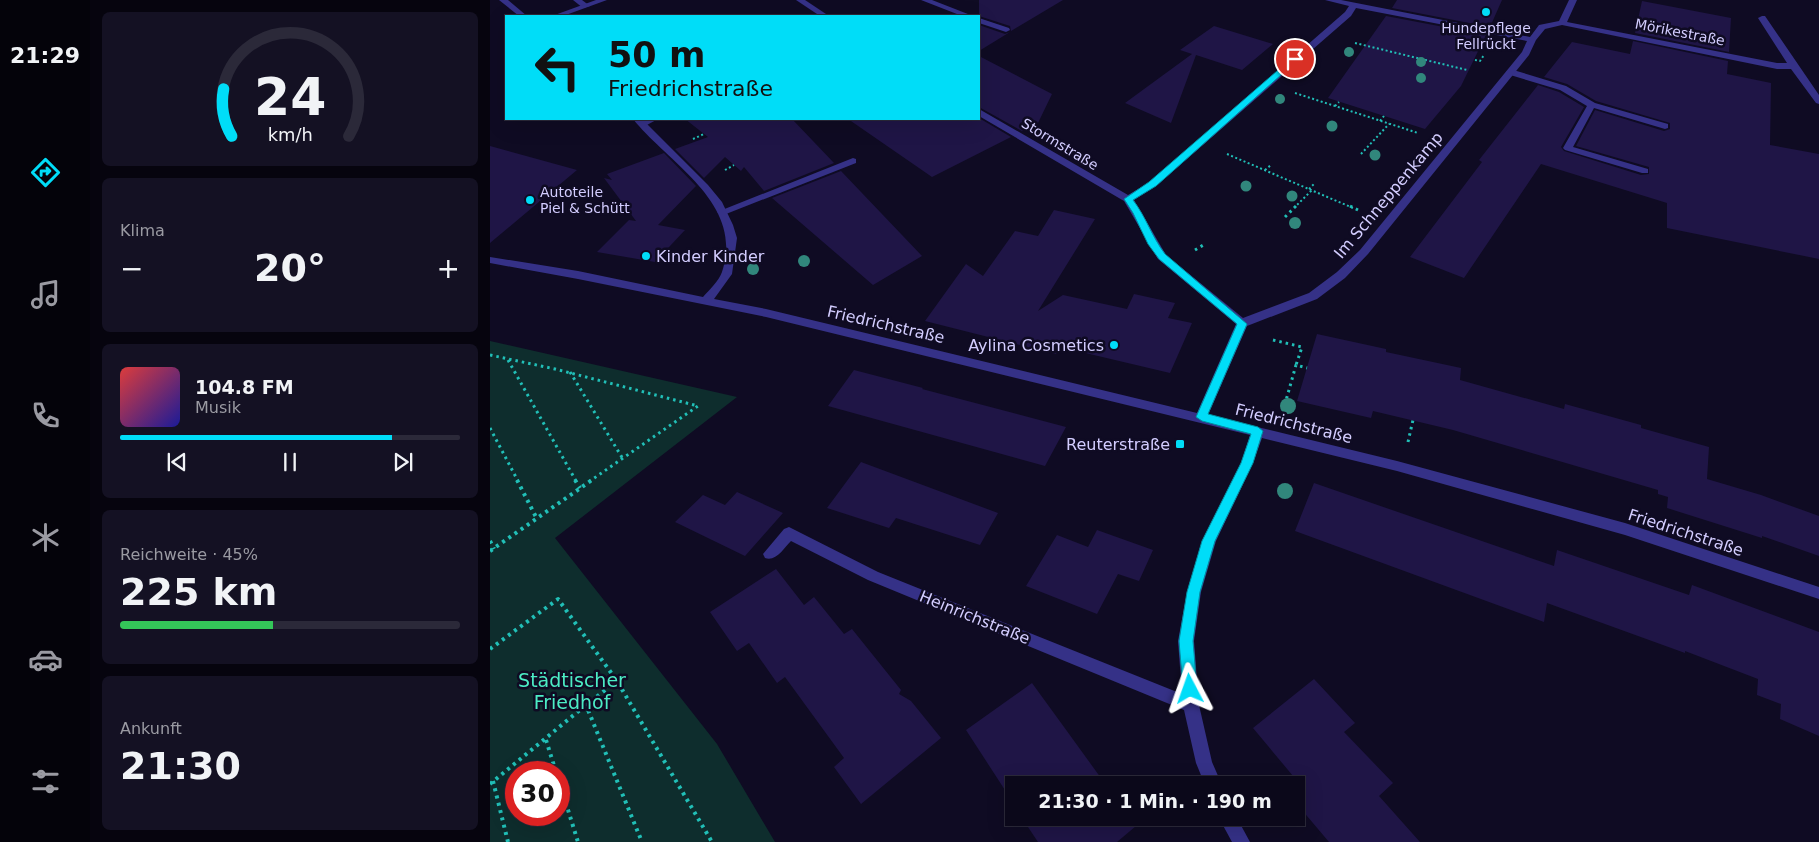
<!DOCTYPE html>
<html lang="de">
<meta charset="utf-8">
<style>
:root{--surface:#0b081a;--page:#141123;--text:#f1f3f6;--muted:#9a9aa2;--line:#2b2939;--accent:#00ddf8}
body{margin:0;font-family:"DejaVu Sans",sans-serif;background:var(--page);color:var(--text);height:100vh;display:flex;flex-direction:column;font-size:19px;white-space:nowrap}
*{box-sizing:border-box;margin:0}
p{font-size:16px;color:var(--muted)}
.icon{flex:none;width:28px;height:28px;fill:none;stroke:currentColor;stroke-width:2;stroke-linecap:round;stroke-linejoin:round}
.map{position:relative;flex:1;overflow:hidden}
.sheet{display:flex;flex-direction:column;gap:12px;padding:12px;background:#06040e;width:400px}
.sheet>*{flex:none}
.hud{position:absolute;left:15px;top:15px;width:475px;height:105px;border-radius:0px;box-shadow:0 5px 20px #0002,0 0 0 1px var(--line);background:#00ddf8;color:#111;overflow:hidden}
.speed{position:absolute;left:15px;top:761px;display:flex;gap:10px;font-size:25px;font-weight:700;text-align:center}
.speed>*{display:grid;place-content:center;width:65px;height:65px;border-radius:50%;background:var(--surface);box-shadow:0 5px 20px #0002,0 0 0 1px var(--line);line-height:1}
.speed .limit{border:8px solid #d22;background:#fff;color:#111}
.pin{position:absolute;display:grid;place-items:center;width:42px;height:42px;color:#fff;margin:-21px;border:2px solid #fff;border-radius:50%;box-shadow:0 1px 5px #0007}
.me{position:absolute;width:55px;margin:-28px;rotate:356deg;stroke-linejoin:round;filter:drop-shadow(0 0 4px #0008)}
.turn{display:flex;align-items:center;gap:18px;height:105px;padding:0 20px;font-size:22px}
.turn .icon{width:65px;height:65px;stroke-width:2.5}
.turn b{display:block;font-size:35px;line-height:42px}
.big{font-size:38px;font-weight:600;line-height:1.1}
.sheet .widget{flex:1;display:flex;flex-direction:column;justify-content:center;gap:8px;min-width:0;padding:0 18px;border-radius:8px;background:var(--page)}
.sheet .dial{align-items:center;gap:0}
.dial svg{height:130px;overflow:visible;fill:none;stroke:var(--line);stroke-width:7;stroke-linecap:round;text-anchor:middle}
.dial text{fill:var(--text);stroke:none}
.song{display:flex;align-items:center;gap:15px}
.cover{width:60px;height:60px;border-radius:8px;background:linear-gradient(135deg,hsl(0 70% 55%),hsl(240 70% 35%))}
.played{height:5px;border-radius:2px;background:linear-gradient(90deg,var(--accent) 80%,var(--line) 80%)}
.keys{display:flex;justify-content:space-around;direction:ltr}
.heat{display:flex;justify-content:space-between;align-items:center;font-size:28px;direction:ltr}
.charge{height:8px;border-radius:4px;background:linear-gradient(90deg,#34c759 45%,var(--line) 0)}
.trip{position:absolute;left:515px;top:776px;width:300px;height:50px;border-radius:0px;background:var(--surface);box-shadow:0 5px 20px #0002,0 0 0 1px var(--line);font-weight:600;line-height:50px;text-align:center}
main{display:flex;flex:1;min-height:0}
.tabs{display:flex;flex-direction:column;width:90px;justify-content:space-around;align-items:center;background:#04030a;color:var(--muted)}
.tabs .icon{width:35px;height:35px}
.tabs .active{color:var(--accent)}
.tabs b{font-size:22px;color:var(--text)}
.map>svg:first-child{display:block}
.green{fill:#0e2d2d;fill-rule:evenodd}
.building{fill:#1f1546}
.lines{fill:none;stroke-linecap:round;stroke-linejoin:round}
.path-far2{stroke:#21bfb7;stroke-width:2;stroke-dasharray:2 2.5;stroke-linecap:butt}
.path-far1{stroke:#21bfb7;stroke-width:3;stroke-dasharray:2.5 4;stroke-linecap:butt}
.path{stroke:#21bfb7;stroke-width:4;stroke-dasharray:3 4.5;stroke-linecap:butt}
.lane{fill:#353187;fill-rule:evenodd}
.street{fill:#353187;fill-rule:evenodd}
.tree{fill:#31877c}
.route{fill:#00ddf8;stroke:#0090a1}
.poi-dot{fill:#00ddf8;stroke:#0f0b23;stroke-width:2}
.labels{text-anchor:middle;stroke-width:5;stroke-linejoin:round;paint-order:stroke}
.far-poi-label{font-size:14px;fill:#d3cdff;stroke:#0f0b23}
.far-street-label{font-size:14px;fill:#d3cdff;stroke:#0f0b23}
.street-label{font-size:16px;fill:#d3cdff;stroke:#0f0b23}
.poi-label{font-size:16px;fill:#d3cdff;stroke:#0f0b23;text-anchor:end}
.near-park-label{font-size:19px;fill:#4cecc5;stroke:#0f0b23}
</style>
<main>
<nav class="tabs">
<b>21:29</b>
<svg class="icon active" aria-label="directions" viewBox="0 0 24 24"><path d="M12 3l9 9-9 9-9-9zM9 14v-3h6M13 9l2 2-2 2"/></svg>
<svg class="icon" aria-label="music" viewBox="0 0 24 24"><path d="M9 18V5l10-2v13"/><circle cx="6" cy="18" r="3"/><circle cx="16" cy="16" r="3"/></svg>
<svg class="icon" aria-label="phone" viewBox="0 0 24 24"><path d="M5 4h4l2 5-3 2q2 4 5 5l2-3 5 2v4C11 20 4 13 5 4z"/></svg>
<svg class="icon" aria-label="climate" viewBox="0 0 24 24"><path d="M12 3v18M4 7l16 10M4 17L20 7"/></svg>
<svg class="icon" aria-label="car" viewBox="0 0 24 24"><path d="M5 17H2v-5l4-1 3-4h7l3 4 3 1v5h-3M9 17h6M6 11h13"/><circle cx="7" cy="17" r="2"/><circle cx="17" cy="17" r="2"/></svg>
<svg class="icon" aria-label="filters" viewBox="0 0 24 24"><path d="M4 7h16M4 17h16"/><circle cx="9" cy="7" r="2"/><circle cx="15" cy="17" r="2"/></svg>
</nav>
<section class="sheet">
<div class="widget dial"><svg viewBox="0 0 100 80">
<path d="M14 69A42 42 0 1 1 86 69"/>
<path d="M14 69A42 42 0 0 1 9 40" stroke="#00ddf8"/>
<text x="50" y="56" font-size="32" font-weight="700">24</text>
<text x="50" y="72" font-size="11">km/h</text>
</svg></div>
<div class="widget"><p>Klima</p>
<div class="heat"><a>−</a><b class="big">20°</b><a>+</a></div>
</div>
<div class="widget">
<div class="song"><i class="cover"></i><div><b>104.8 FM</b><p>Musik</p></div></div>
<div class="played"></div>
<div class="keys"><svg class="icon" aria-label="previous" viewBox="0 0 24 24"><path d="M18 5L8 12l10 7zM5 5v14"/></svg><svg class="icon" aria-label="pause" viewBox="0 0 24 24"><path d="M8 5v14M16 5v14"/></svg><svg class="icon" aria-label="next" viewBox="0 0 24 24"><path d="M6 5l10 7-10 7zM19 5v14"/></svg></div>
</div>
<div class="widget"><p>Reichweite · 45%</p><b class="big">225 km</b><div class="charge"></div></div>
<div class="widget"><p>Ankunft</p><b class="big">21:30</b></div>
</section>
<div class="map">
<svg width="1329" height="842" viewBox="0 0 1329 842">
<rect width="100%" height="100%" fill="#0f0b23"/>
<!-- green -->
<path class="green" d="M0,341L247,397L65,538L227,744L285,842H0ZM26,772H69V815H26Z"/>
<!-- building -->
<path class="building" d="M489,0H573L521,31L520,26L489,16Z
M907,0H1012L1000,27L902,8Z
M1152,1L1241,18L1239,52L1145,33Z
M896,16L996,35L971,86L935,129L838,98Z
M489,25L515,34L520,32L489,51Z
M724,26L783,44L752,70L706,55L681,123L635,103L702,54L690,50Z
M1143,41L1238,61L1237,74L1281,83L1280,145L1329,154V259L1177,228V203L1051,164L974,278L920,257L992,162L989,160L1048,85L1069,92L1094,107L1071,147L1074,151L1151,175L1159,174V167L1086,146L1105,110L1174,131L1180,129V123L1106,101L1077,84L1054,77L1082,42L1140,54Z
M489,56L562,94L548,123L532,131L489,107Z
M489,118L521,137L442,177L358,119Z
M195,119H302L344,163L274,191L254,167L251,171L235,157L214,178L185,149L218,137Z
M0,146L87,170L0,243Z
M174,153L206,186L168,225L195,230L165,262L107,252L139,220L146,221L114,178L122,180L117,174Z
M351,171L432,256L383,285L282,198Z
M564,210L605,219L548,311L573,295L637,309L644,294L685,303L678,318L702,323L680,373L570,347L566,354L435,321L476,264L493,276L525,231L548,236Z
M827,334L896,349V352L971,368L970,380L1074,409L1075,404L1151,425V428L1219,447L1217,479L1271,495L1329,516V556L1272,536V538L1177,508L1178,497L1168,494V490L963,430L883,411L881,418L807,401Z
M364,370L433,388L432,389L576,427L555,466L338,406Z
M371,462L508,513L490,545L406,518L399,528L337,508Z
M824,483L1064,566L1067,550L1199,595L1202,585L1329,632V736L1290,719L1291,704L1267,695L1268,679L1195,651V653L1057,603L1054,622L805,531Z
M247,492L293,513L255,556L185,522L213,495L235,505Z
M607,530L663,550L649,581L628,574L607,614L536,586L567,535L598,547Z
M286,569L314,605L324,597L354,634L362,629L411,690L409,694L421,701L451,738L371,804L344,767L354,758L295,677L287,683L259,643L247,651L220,612Z
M824,679L865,723L854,732L903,783L889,796L930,842H839L806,803V785H792L803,776L763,728Z
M542,683L574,727L616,785H524V804L476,730Z
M532,818H640L646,826L627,842H548Z"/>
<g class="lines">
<!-- path-far2 -->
<path class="path-far2" d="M865,43L977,70
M985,60L990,61L994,55
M805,93L928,133
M845,106L849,102
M890,121L894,116
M203,139L214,134
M737,154L863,208
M871,154L899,124
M235,170L244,165
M775,170L781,165
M819,189L824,184
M804,208L822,190"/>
<!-- path-far1 -->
<path class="path-far1" d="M860,206L868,210
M795,217L806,206
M705,250L715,244
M783,340L812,347L806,365
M0,355L65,369L208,406L100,481
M18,360L86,481
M80,372L133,459
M793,411L806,365L817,368
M0,428L28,481
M918,442L923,420"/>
<!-- path -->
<path class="path" d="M27,480L47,519
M85,480L90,488
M0,541L4,549
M0,551L102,480
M0,649L68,599L127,681L222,842
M127,681L96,705L152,842
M56,740L66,772
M3,781L18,842
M69,781L88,842
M0,784L96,705"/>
<!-- lane -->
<path class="lane" d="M83,0H92L100,6L93,8Z
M431,0H442L483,16H472Z
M489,18L519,28L520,30L516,32L489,23Z
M1020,69L1076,86L1105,103L1178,124V128L1175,129L1104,108L1083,147L1158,169V173H1152L1075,150L1073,148L1097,106L1070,90L1017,74L1016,72Z
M157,119H168L155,126H149V122Z
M363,158L366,159V163L236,214L232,215L227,212Z"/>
<!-- street -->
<path class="street" d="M9,0H18L37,16H29Z
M106,0H117L73,16H62Z
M306,0H315L339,16H330Z
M835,0H851L1040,37L1049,25L1069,21L1079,0H1087L1077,22L1287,63H1297L1268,18L1272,16H1275L1329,95V104L1326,103L1301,69H1287L1072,25L1055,29L1046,40L1039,55L878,254L855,278L827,299L757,326L718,415L907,461L1135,523L1329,587V599L1135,535L907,471L772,438L763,463L726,541L711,592L704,641L709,705L722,762L732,785H715L706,763L694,710L378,580L301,541C294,548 286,562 275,558L273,554L294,529L299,527L388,572L692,694L688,641L697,592L712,541L751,463L760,435L276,317L88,279L0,263V257L88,271L213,297C219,290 229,281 232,272C255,203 179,164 143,119H152L218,185L232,202L243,225L247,238L242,274L224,299L276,309L707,413L746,324L668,259L634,201L489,116V109L638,195L660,182L855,12L859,6ZM866,8L1037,41L1032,52L870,250L847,272L819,293L753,318L676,255L644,200L666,186L861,16Z
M729,818H747L760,842H742Z"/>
</g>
<!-- trees -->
<g class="tree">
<circle cx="859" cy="52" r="5"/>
<circle cx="931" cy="62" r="5"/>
<circle cx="931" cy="78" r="5"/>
<circle cx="790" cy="99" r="5"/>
<circle cx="842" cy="126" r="5.5"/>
<circle cx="885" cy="155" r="5.5"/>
<circle cx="756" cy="186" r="5.5"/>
<circle cx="802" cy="196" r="5.5"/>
<circle cx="805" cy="223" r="6"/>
<circle cx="314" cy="261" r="6"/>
<circle cx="263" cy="269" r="6"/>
<circle cx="798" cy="406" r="8"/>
<circle cx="795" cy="491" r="8"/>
</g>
<!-- route -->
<path class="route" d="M802,58L809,59L666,186L643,200C656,217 662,237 675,254L757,324L718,414L768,427L773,431L763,463L725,541L710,592L703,641L707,689L705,694L700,696L695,694L693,689L689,641L697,592L712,541L751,463L761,434L712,421L706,417L747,324L669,259L658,244L643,213L634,199L659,182Z"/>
<!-- markers -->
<g class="poi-dot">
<circle cx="996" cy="12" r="5"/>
<circle cx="40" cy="200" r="5"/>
<circle cx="156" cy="256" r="5"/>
<circle cx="624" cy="345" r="5"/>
<rect x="685" y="439" width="10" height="10" rx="2.5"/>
</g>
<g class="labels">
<!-- far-poi labels -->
<g class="far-poi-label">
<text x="996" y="33">Hundepflege<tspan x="996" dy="16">Fellrückt</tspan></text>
<text x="50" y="197" text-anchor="start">Autoteile<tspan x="50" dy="16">Piel &amp; Schütt</tspan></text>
</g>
<!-- far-street labels -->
<g class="far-street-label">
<text transform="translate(1190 32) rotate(11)" y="5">Mörikestraße</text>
<text transform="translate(570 144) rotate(31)" y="5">Stormstraße</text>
</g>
<!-- street labels -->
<g class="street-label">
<text transform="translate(898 195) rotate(-50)" y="6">Im Schneppenkamp</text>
<text transform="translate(396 324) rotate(13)" y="6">Friedrichstraße</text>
<text transform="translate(804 423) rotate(14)" y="6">Friedrichstraße</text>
<text transform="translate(1196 532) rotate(18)" y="6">Friedrichstraße</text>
<text transform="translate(485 617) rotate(22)" y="6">Heinrichstraße</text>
</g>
<!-- poi labels -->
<g class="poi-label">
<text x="166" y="262" text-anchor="start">Kinder Kinder</text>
<text x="614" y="351">Aylina Cosmetics</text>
<text x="680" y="450">Reuterstraße</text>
</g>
<!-- near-park labels -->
<g class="near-park-label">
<text x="82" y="687">Städtischer<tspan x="82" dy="22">Friedhof</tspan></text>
</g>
</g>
</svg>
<div class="speed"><div class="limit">30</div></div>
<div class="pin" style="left:805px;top:59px;background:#d93025"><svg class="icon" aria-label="arrive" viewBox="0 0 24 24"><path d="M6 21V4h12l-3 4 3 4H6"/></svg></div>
<svg class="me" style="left:700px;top:689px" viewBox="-20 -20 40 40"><path d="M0-17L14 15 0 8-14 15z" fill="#00ddf8" stroke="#fff" stroke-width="4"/></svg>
<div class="trip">21:30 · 1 Min. · 190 m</div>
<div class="hud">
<div class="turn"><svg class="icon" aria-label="left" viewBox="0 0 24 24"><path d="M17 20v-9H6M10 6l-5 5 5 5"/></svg><div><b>50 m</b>Friedrichstraße</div></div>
</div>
</div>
</main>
